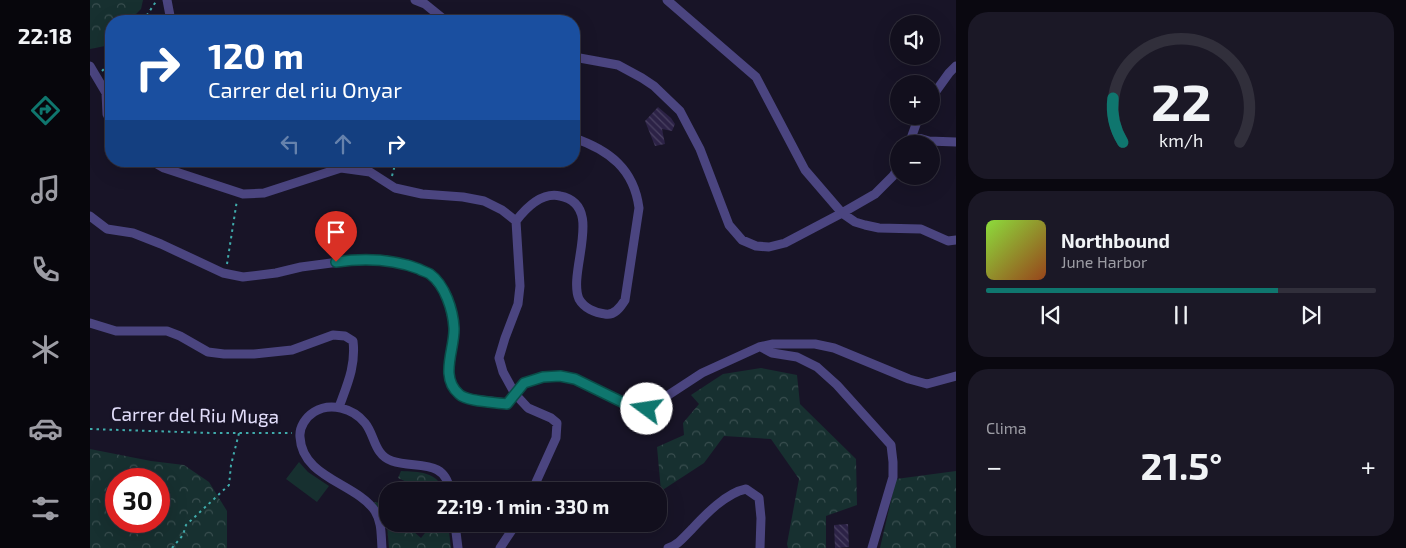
<!DOCTYPE html>
<html lang="es">
<meta charset="utf-8">
<style>
:root{--surface:#120f1d;--page:#1b1826;--text:#f1f3f6;--muted:#9c9ca4;--line:#312f3b;--accent:#0f766e}
body{margin:0;font-family:"Exo 2",sans-serif;background:var(--page);color:var(--text);height:100vh;display:flex;flex-direction:column;font-size:19px;white-space:nowrap}
*{box-sizing:border-box;margin:0}
p{font-size:16px;color:var(--muted)}
.icon{flex:none;width:28px;height:28px;fill:none;stroke:currentColor;stroke-width:2;stroke-linecap:round;stroke-linejoin:round}
.map{position:relative;flex:1;overflow:hidden}
.panel{display:flex;flex-direction:column;gap:12px;padding:12px;background:#0a0810;width:450px}
.panel>*{flex:none}
.guide{position:absolute;left:15px;top:15px;width:475px;height:152px;border-radius:20px;box-shadow:0 5px 20px #0002,0 0 0 1px var(--line);background:#1a4fa0;color:#fff;overflow:hidden}
.tools{position:absolute;left:800px;top:15px;display:grid;gap:10px}
.tools a{display:grid;place-items:center;width:50px;height:50px;border-radius:50%;background:var(--surface);box-shadow:0 5px 20px #0002,0 0 0 1px var(--line);font-size:25px}
.speed{position:absolute;left:15px;top:468px;display:flex;gap:10px;font-size:25px;font-weight:700;text-align:center}
.speed>*{display:grid;place-content:center;width:65px;height:65px;border-radius:50%;background:var(--surface);box-shadow:0 5px 20px #0002,0 0 0 1px var(--line);line-height:1}
.speed .limit{border:8px solid #d22;background:#fff;color:#111}
.pin{position:absolute;display:grid;place-items:center;width:42px;height:42px;color:#fff;margin:-51px -21px;border-radius:50% 50% 50% 0;rotate:-45deg;box-shadow:0 0 5px #0007}
.pin .icon{rotate:45deg}
.me{position:absolute;width:55px;margin:-28px;rotate:284deg;stroke-linejoin:round;filter:drop-shadow(0 0 4px #0008)}
.turn{display:flex;align-items:center;gap:18px;height:105px;padding:0 20px;font-size:22px}
.turn .icon{width:65px;height:65px;stroke-width:2.5}
.turn b{display:block;font-size:35px;line-height:42px}
.lanes{display:flex;align-items:center;height:48px;padding:0 20px;background:#0003;justify-content:center;gap:25px;direction:ltr}
.lanes .off{opacity:.35}
.big{font-size:38px;font-weight:700;line-height:1.1}
.panel .widget{flex:1;display:flex;flex-direction:column;justify-content:center;gap:8px;min-width:0;padding:0 18px;border-radius:20px;background:var(--page)}
.panel .dial{align-items:center;gap:0}
.dial svg{height:130px;overflow:visible;fill:none;stroke:var(--line);stroke-width:7;stroke-linecap:round;text-anchor:middle}
.dial text{fill:var(--text);stroke:none}
.song{display:flex;align-items:center;gap:15px}
.cover{width:60px;height:60px;border-radius:8px;background:linear-gradient(135deg,hsl(90 70% 55%),hsl(20 70% 35%))}
.played{height:5px;border-radius:2px;background:linear-gradient(90deg,var(--accent) 75%,var(--line) 75%)}
.keys{display:flex;justify-content:space-around;direction:ltr}
.heat{display:flex;justify-content:space-between;align-items:center;font-size:28px;direction:ltr}
.trip{position:absolute;left:289px;top:482px;width:288px;height:50px;border-radius:20px;background:var(--surface);box-shadow:0 5px 20px #0002,0 0 0 1px var(--line);font-weight:700;line-height:50px;text-align:center}
main{display:flex;flex:1;min-height:0}
.tabs{display:flex;flex-direction:column;width:90px;justify-content:space-around;align-items:center;background:#07060c;color:var(--muted)}
.tabs .icon{width:35px;height:35px}
.tabs .active{color:var(--accent)}
.tabs b{font-size:22px;color:var(--text)}
.map>svg:first-child{display:block}
.grass{fill:#173030}
.forest{fill:url(#forest-crowns);fill-rule:evenodd}
.building{fill:url(#building-back-hatch)}
.lines{fill:none;stroke-linecap:round;stroke-linejoin:round}
.path{stroke:#40acac;stroke-width:2;stroke-dasharray:2.5 4;stroke-linecap:butt}
.street{stroke:#4b4580;stroke-width:9}
.route-casing{stroke:#0a4d48;stroke-width:12}
.route{stroke:#0f766e;stroke-width:9}
.labels{text-anchor:middle;stroke-width:5;stroke-linejoin:round;paint-order:stroke}
.street-label{font-size:19px;fill:#e3defb;stroke:#181427}
</style>
<main>
<nav class="tabs">
<b>22:18</b>
<svg class="icon active" aria-label="directions" viewBox="0 0 24 24"><path d="M12 3l9 9-9 9-9-9zM9 14v-3h6M13 9l2 2-2 2"/></svg>
<svg class="icon" aria-label="music" viewBox="0 0 24 24"><path d="M9 18V5l10-2v13"/><circle cx="6" cy="18" r="3"/><circle cx="16" cy="16" r="3"/></svg>
<svg class="icon" aria-label="phone" viewBox="0 0 24 24"><path d="M5 4h4l2 5-3 2q2 4 5 5l2-3 5 2v4C11 20 4 13 5 4z"/></svg>
<svg class="icon" aria-label="climate" viewBox="0 0 24 24"><path d="M12 3v18M4 7l16 10M4 17L20 7"/></svg>
<svg class="icon" aria-label="car" viewBox="0 0 24 24"><path d="M5 17H2v-5l4-1 3-4h7l3 4 3 1v5h-3M9 17h6M6 11h13"/><circle cx="7" cy="17" r="2"/><circle cx="17" cy="17" r="2"/></svg>
<svg class="icon" aria-label="filters" viewBox="0 0 24 24"><path d="M4 7h16M4 17h16"/><circle cx="9" cy="7" r="2"/><circle cx="15" cy="17" r="2"/></svg>
</nav>
<div class="map">
<svg width="866" height="548" viewBox="0 0 866 548">
<defs>
<pattern id="forest-crowns" width="20" height="18" patternUnits="userSpaceOnUse" patternTransform="scale(1.25)"><rect width="20" height="18" fill="#173030"/><path d="M2 6a3 3 0 1 1 6 0M12 15a3 3 0 1 1 6 0" fill="none" stroke="#394e4f"/></pattern>
<pattern id="building-back-hatch" width="6" height="6" patternUnits="userSpaceOnUse" patternTransform="scale(1.25)"><rect width="6" height="6" fill="#2c2246"/><path d="M-1 5l2 2M0 0l6 6M5-1l2 2" fill="none" stroke="#4a4262"/></pattern>
</defs>
<rect width="100%" height="100%" fill="#181427"/>
<!-- grass -->
<path class="grass" d="M209,462L218,472L239,486L227,502L196,479Z"/>
<!-- forest -->
<path class="forest" d="M0,0H53L51,9L39,21H21V39L15,46L0,49Z
M671,368L707,375L710,404L766,459L767,505L736,516V548H698L697,544L709,479L681,439L634,436L614,463L571,491L567,447L594,435L593,423L609,404L601,395L633,374Z
M0,449L61,461L94,465L119,482L137,511V548H0ZM26,479H69V521H26Z
M311,471C328,472 348,471 353,491H336L308,478Z
M866,471V548H790L806,479Z
M284,502L297,504L298,524H315L331,538L342,524H358L361,548H299L297,525Z"/>
<!-- building -->
<path class="building" d="M568,107L581,118L585,124L582,131L572,129L575,144L565,146L555,121Z
M758,524L759,547L745,548L744,525Z"/>
<g class="lines">
<!-- path -->
<path class="path" d="M53,21L67,0
M12,71L21,62
M302,176L306,161
M137,264L147,200
M0,429L121,433H202
M82,548L93,535L96,525L139,485L141,465L149,433"/>
<!-- street -->
<path class="street" d="M77,0L81,21
M325,0L335,4L356,21
M577,0L666,77L715,170L752,213L765,222L775,225L789,228L831,229L858,241L866,240
M484,57L528,65L552,78L564,86L590,111L610,149L639,225L652,240L666,246L679,247L695,243L752,213L785,194L803,176L809,167
M0,66L16,93L17,114L21,122
M841,98L859,73L866,66
M822,136L839,141L866,142
M819,144L829,116
M0,216L17,229L43,233L71,244L133,273L153,277L186,273L211,267L264,260H286L317,264L340,274L357,295L364,328L359,375L362,385L369,395L383,399L417,403L425,394L413,372L409,358L415,338L428,304L430,286L426,221L412,210L394,201L373,197L332,194L305,188L280,172L251,168L174,193L153,194L74,168L62,161
M426,221C436,208 452,192 470,196C516,205 477,271 489,299C494,308 505,313 515,314C524,316 530,308 535,300L549,208C544,169 519,150 484,138
M0,323L26,331H77L90,336L118,352L134,354H164L202,350L243,335L255,336L263,341C266,366 257,385 249,407
M671,347L682,353L707,357L727,367L747,385L801,445L803,462V477L782,548
M442,491L466,438L467,423L461,418L438,408L425,394L434,383L453,377L470,376L485,379L534,403L557,409L612,373L669,347L683,344H725L744,348L819,379L837,384L866,376
M365,524L368,548
M292,548C291,536 292,522 285,511C266,483 212,478 210,437C209,427 216,417 224,412C240,402 263,408 275,423C285,435 284,455 302,461C326,469 355,458 360,491
M410,548L426,524
M578,548C588,545 594,537 602,529C616,514 636,493 656,489L669,498L671,518L670,548"/>
</g>
<g class="lines">
<defs>
<path id="route" d="M246,262C274,258 303,259 329,269C332,271 337,272 340,274C355,285 363,310 364,328C365,349 349,377 369,394C377,402 405,402 417,404L434,383L453,377L470,376L485,379L534,403L557,409"/>
</defs>
<!-- route casing -->
<use href="#route" class="route-casing"/>
<!-- route -->
<use href="#route" class="route"/>
</g>
<g class="labels">
<!-- street labels -->
<g class="street-label">
<text transform="translate(105 415) rotate(1)" y="7">Carrer del Riu Muga</text>
</g>
</g>
</svg>
<div class="tools">
<a><svg class="icon" aria-label="sound" viewBox="0 0 24 24"><path d="M4 9h4l5-4v14l-5-4H4zM17 9q2 3 0 6"/></svg></a>
<a>+</a>
<a>−</a>
</div>
<div class="speed"><div class="limit">30</div></div>
<div class="pin" style="left:246px;top:262px;background:#d93025"><svg class="icon" aria-label="arrive" viewBox="0 0 24 24"><path d="M6 21V4h12l-3 4 3 4H6"/></svg></div>
<svg class="me" style="left:557px;top:409px" viewBox="-20 -20 40 40"><circle r="19" fill="#fff"/><path d="M0-13L10 11 0 6-10 11z" fill="#0f766e"/></svg>
<div class="trip">22:19 · 1 min · 330 m</div>
<div class="guide">
<div class="turn"><svg class="icon" aria-label="right" viewBox="0 0 24 24"><path d="M7 20v-9h11M14 6l5 5-5 5"/></svg><div><b>120 m</b>Carrer del riu Onyar</div></div>
<div class="lanes"><svg class="icon off" aria-label="left" viewBox="0 0 24 24"><path d="M17 20v-9H6M10 6l-5 5 5 5"/></svg><svg class="icon off" aria-label="ahead" viewBox="0 0 24 24"><path d="M12 20V5M6 11l6-6 6 6"/></svg><svg class="icon" aria-label="right" viewBox="0 0 24 24"><path d="M7 20v-9h11M14 6l5 5-5 5"/></svg></div>
</div>
</div>
<section class="panel">
<div class="widget dial"><svg viewBox="0 0 100 80">
<path d="M14 69A42 42 0 1 1 86 69"/>
<path d="M14 69A42 42 0 0 1 8 42" stroke="#0f766e"/>
<text x="50" y="56" font-size="32" font-weight="700">22</text>
<text x="50" y="72" font-size="11">km/h</text>
</svg></div>
<div class="widget">
<div class="song"><i class="cover"></i><div><b>Northbound</b><p>June Harbor</p></div></div>
<div class="played"></div>
<div class="keys"><svg class="icon" aria-label="previous" viewBox="0 0 24 24"><path d="M18 5L8 12l10 7zM5 5v14"/></svg><svg class="icon" aria-label="pause" viewBox="0 0 24 24"><path d="M8 5v14M16 5v14"/></svg><svg class="icon" aria-label="next" viewBox="0 0 24 24"><path d="M6 5l10 7-10 7zM19 5v14"/></svg></div>
</div>
<div class="widget"><p>Clima</p>
<div class="heat"><a>−</a><b class="big">21.5°</b><a>+</a></div>
</div>
</section>
</main>
